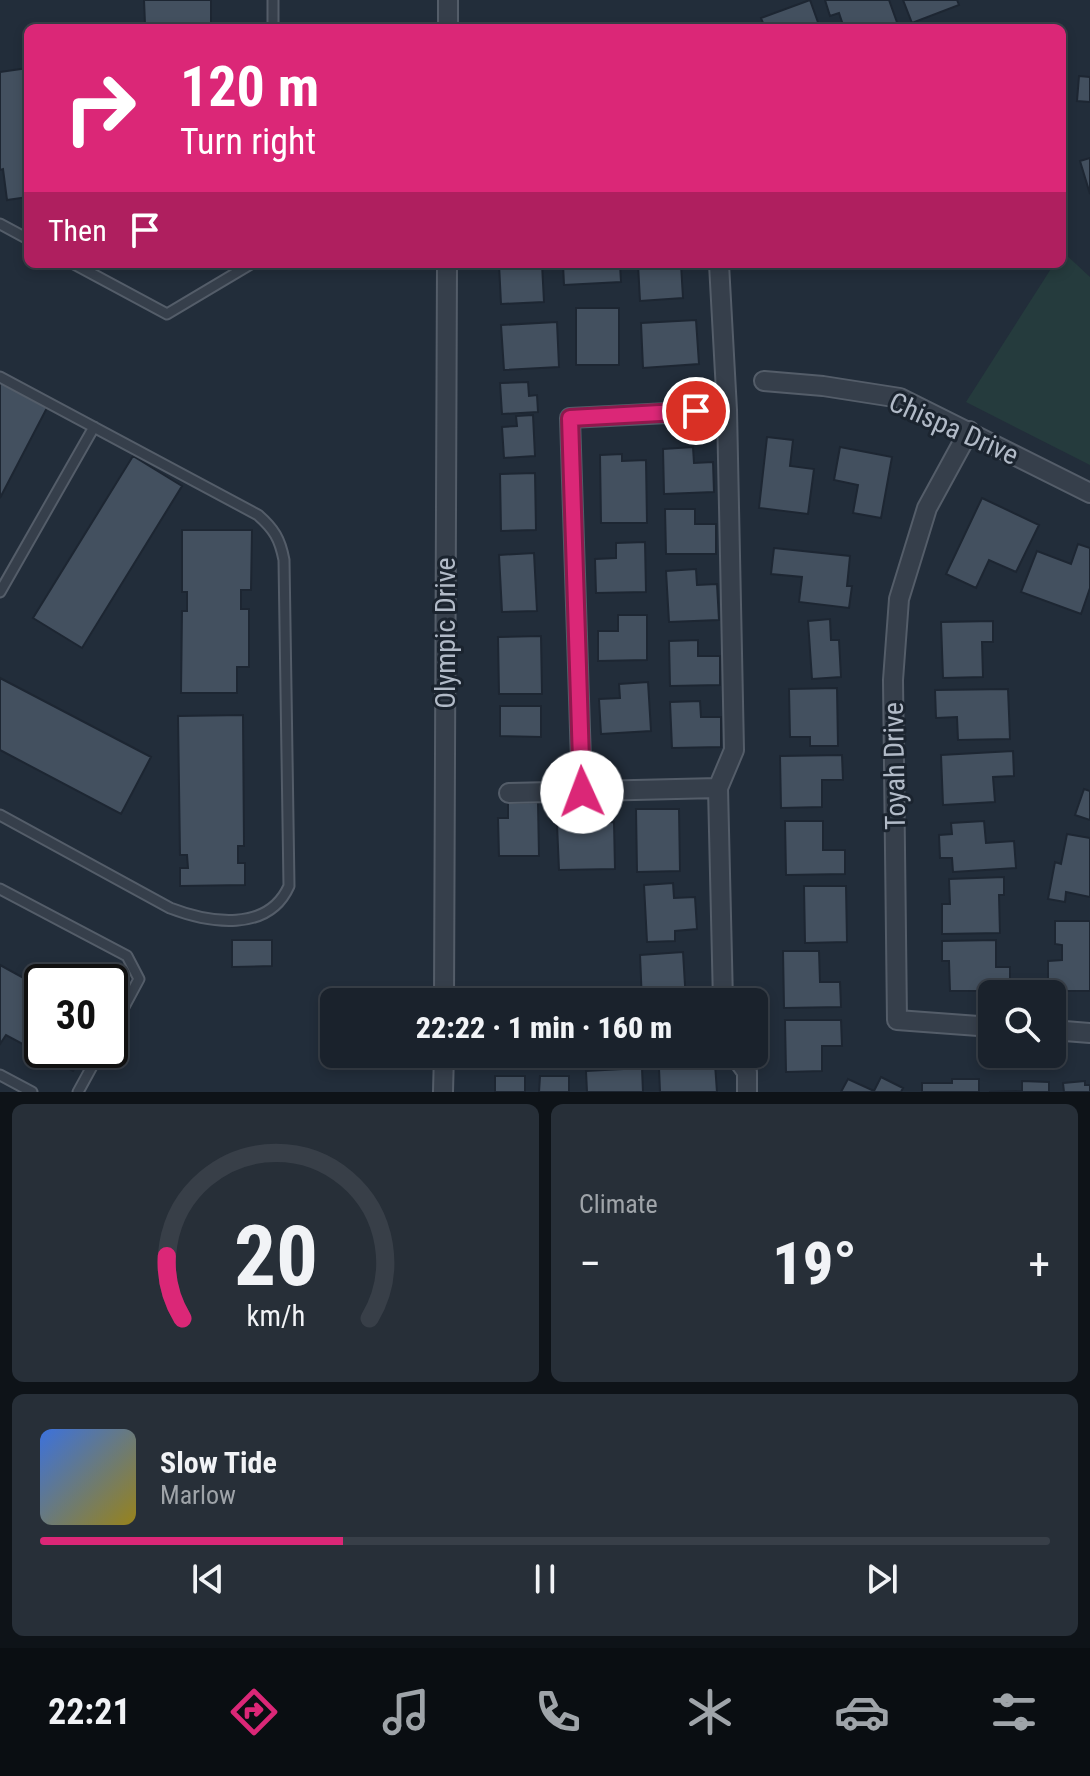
<!DOCTYPE html>
<meta charset="utf-8">
<style>
:root{--surface:#1a222c;--page:#272f38;--text:#f1f3f6;--muted:#9fa4a9;--line:#383f48;--accent:#db2777}
body{margin:0;font-family:"Roboto Condensed",sans-serif;background:var(--page);color:var(--text);height:100vh;display:flex;flex-direction:column;font-size:30px;white-space:nowrap}
*{box-sizing:border-box;margin:0}
p{font-size:26px;color:var(--muted)}
.icon{flex:none;width:44px;height:44px;fill:none;stroke:currentColor;stroke-width:2;stroke-linecap:round;stroke-linejoin:round}
.map{position:relative;height:1092px;overflow:hidden}
.sheet{display:flex;flex-direction:column;gap:12px;padding:12px;background:#0e1318;flex:1}
.sheet>*{flex:none}
.guide{position:absolute;left:24px;top:24px;width:1042px;height:244px;border-radius:12px;box-shadow:0 4px 12px #0003,0 0 0 2px var(--line);background:#db2777;color:#fff;overflow:hidden}
.tools{position:absolute;left:978px;top:980px;display:grid;gap:16px}
.tools a{display:grid;place-items:center;width:88px;height:88px;border-radius:12px;background:var(--surface);box-shadow:0 4px 12px #0003,0 0 0 2px var(--line);font-size:40px}
.speed{position:absolute;left:24px;top:964px;display:flex;gap:16px;font-size:40px;font-weight:700;text-align:center}
.speed>*{display:grid;place-content:center;width:104px;height:104px;border-radius:50%;background:var(--surface);box-shadow:0 4px 12px #0003,0 0 0 2px var(--line);line-height:1}
.speed .limit{border:4px solid #111;border-radius:12px;background:#fff;color:#111}
.pin{position:absolute;display:grid;place-items:center;width:68px;height:68px;color:#fff;margin:-34px;border:4px solid #fff;border-radius:50%;box-shadow:0 2px 8px #0007}
.me{position:absolute;width:88px;margin:-44px;rotate:358deg;stroke-linejoin:round;filter:drop-shadow(0 0 6px #0008)}
.turn{display:flex;align-items:center;gap:28px;height:168px;padding:0 24px;font-size:36px}
.turn .icon{width:104px;height:104px;stroke-width:2.5}
.turn b{display:block;font-size:56px;line-height:68px}
.then{display:flex;align-items:center;height:76px;padding:0 24px;background:#0003;gap:16px;font-size:30px}
.big{font-size:60px;font-weight:800;line-height:1.1}
.sheet .tile{flex:1;display:flex;flex-direction:column;justify-content:center;gap:12px;min-width:0;padding:0 28px;border-radius:12px;background:var(--page)}
.sheet .dial{align-items:center;gap:0}
.dial svg{height:208px;overflow:visible;fill:none;stroke:var(--line);stroke-width:7;stroke-linecap:round;text-anchor:middle}
.dial text{fill:var(--text);stroke:none}
.song{display:flex;align-items:center;gap:24px}
.cover{width:96px;height:96px;border-radius:12px;background:linear-gradient(135deg,hsl(220 70% 55%),hsl(50 70% 35%))}
.played{height:8px;border-radius:4px;background:linear-gradient(90deg,var(--accent) 30%,var(--line) 30%)}
.keys{display:flex;justify-content:space-around;direction:ltr}
.heat{display:flex;justify-content:space-between;align-items:center;font-size:44px;direction:ltr}
.sheet .tiles{flex:1;display:grid;gap:12px;grid-template-columns:1fr 1fr}
.tile:last-child{grid-column:span 2}
.trip{position:absolute;left:320px;top:988px;width:448px;height:80px;border-radius:12px;background:var(--surface);box-shadow:0 4px 12px #0003,0 0 0 2px var(--line);font-weight:800;line-height:80px;text-align:center}
.menu{display:flex;height:128px;justify-content:space-around;align-items:center;background:#0a0e12;color:var(--muted)}
.menu .icon{width:56px;height:56px}
.menu .current{color:var(--accent)}
.menu b{font-size:36px;color:var(--text)}
.map>svg:first-child{display:block}
.green{fill:#253b3d}
.building{fill:#43505f;stroke:#1d2632;stroke-width:2}
.lines{fill:none;stroke-linecap:round;stroke-linejoin:round}
.service-casing{stroke:#545d69;stroke-width:13}
.minor-casing{stroke:#545d69;stroke-width:22}
.service{stroke:#363f4b;stroke-width:9}
.minor{stroke:#363f4b;stroke-width:18}
.route-casing{stroke:#8e194d;stroke-width:20}
.route{stroke:#db2777;stroke-width:14}
.labels{text-anchor:middle;stroke-width:6;stroke-linejoin:round;paint-order:stroke}
.street-label{font-size:28px;fill:#b1bac7;stroke:#1b242f}
</style>
<div class="map">
<svg width="1090" height="1092" viewBox="0 0 1090 1092">
<rect width="100%" height="100%" fill="#222d3a"/>
<!-- green -->
<path class="green" d="M1062,251L1090,277V465L966,402L1054,264H1062Z"/>
<!-- building -->
<path class="building" d="M144,0H211V25L224,24V28H132V24H145Z
M810,0L820,28H765L761,18Z
M825,0H889L899,28H844L839,13L830,16Z
M903,0H957L959,5L912,23Z
M28,68V197L7,200L3,169L0,170V72Z
M1079,76L1090,77V102L1077,101Z
M1090,158V194L1080,161Z
M499,264H542L544,302L501,304Z
M563,264H620L621,282L564,285Z
M638,264H681L683,298L640,301Z
M576,308H619V365H576Z
M696,320L699,364L643,368L641,323Z
M557,322L559,367L504,370L501,325Z
M0,378L49,404L0,498Z
M528,382L529,396L537,395L538,412L502,414L500,383Z
M533,415L535,456L504,458L502,427L517,426L516,416Z
M767,437L793,440L790,466L814,469L808,514L759,508Z
M693,447L694,463L713,462L714,492L664,494L663,449Z
M840,447L892,457L881,518L853,513L858,485L834,480Z
M622,454V461L646,460L647,523H601L600,455Z
M133,456L182,486L82,648L33,618Z
M535,473L536,530L501,531L500,474Z
M982,498L1039,525L1016,572L989,560L976,588L946,574Z
M665,509H695V524H716V554H666Z
M182,530H252L251,590H241V609H249V667H237V693H181L182,611H187V592H182Z
M645,542L646,592L596,593L595,559L616,558V543Z
M1078,544L1090,548V588L1081,614L1021,592L1037,551L1071,564Z
M774,548L850,556L847,586H852L849,608L799,602L802,577L771,574Z
M534,553L537,611L502,612L499,555Z
M696,569L697,585L717,584L719,620L669,622L666,571Z
M618,615H647V660L598,661V631H618Z
M830,619L831,640H839L841,677L812,679L808,621Z
M993,621V642H982L983,677L943,678L941,622Z
M541,636L542,694H499L498,637Z
M698,640V656H720V685L670,686L669,641Z
M0,678L151,757L121,814L0,750Z
M648,682L651,731L601,734L599,699L620,698L619,684Z
M837,688L838,746H810V737H790L789,689Z
M1008,689L1010,739L958,740L957,717L936,718L935,690Z
M700,701L701,717H721V747L672,748L670,702Z
M500,706H541V737L500,736Z
M243,715L244,846H238V863H245V885L180,886V868H188L187,855H180L178,716Z
M1013,751L1014,776L993,777L995,802L943,805L941,755Z
M842,755L843,780H822V807L781,808L780,756Z
M1084,789L1090,791V820L1075,815Z
M538,802L539,856H499L498,818H508V803Z
M636,809H679L680,871L637,872Z
M785,821H823V850H845V874L786,875Z
M984,821L986,843L1014,841L1016,868L953,872L952,858H940L939,835L952,834L951,823Z
M614,822L615,869L559,870L557,824Z
M1067,834L1090,838V897L1066,892L1065,902L1048,899L1055,862L1061,864Z
M1004,877V895H999L1000,933L942,934V904H950L949,879Z
M673,883L674,898L695,897L697,929L675,931V941L647,942L644,885Z
M804,886H846L847,942L805,943Z
M1055,921H1090V991H1048V961L1062,960V945L1055,944Z
M232,940H272V966L232,967Z
M996,940V967H1010V991H950L949,961H942V941Z
M783,951H819L820,982H840L841,1007L784,1008Z
M683,952L686,1002H642L640,955Z
M0,965L42,988V1050H85L73,1071L6,1035L0,1044Z
M785,1020H841L842,1046H822V1071L786,1072Z
M715,1064L717,1092H660L659,1068Z
M642,1068L643,1092H587L586,1071Z
M495,1076H525V1092H495Z
M540,1076H569V1092H539Z
M881,1077L903,1088L901,1092H841L848,1079L874,1091Z
M952,1079H979V1092H922V1083H952Z
M1022,1081L1049,1082V1092H989L1022,1091Z
M1085,1081V1085H1090V1092H1064L1063,1083Z"/>
<g class="lines">
<defs>
<path id="service" d="M273,28V0
M0,224L28,239
M74,264L167,314L251,264
M0,377L258,515C274,529 280,539 284,560L289,886C268,933 209,923 170,908L0,815
M0,592L94,427
M0,889L127,956L139,979L110,1033
M0,1075L32,1092
M78,1092L101,1050"/>
<path id="minor" d="M448,28V0
M764,381L823,386L900,398L1090,493
M969,431L927,508L899,599L893,680L897,1020L992,1027
M718,788L734,750L727,410
M582,792L570,418L727,410L719,264
M509,793L718,788L723,1002
M444,1002L447,264
M1052,1030L1090,1033
M734,1054L747,1072V1092
M443,1092L444,1054"/>
</defs>
<!-- service casing -->
<use href="#service" class="service-casing"/>
<!-- minor casing -->
<use href="#minor" class="minor-casing"/>
<!-- service -->
<use href="#service" class="service"/>
<!-- minor -->
<use href="#minor" class="minor"/>
</g>
<g class="lines">
<defs>
<path id="route" d="M582,792L570,418L696,411"/>
</defs>
<!-- route casing -->
<use href="#route" class="route-casing"/>
<!-- route -->
<use href="#route" class="route"/>
</g>
<g class="labels">
<!-- street labels -->
<g class="street-label">
<text transform="translate(954 428) rotate(24)" y="10">Chispa Drive</text>
<text transform="translate(445 633) rotate(-90)" y="10">Olympic Drive</text>
<text transform="translate(894 766) rotate(-91)" y="10">Toyah Drive</text>
</g>
</g>
</svg>
<div class="tools">
<a><svg class="icon" aria-label="search" viewBox="0 0 24 24"><circle cx="10" cy="10" r="6"/><path d="M15 15l6 6"/></svg></a>
</div>
<div class="speed"><div class="limit">30</div></div>
<div class="pin" style="left:696px;top:411px;background:#d93025"><svg class="icon" aria-label="arrive" viewBox="0 0 24 24"><path d="M6 21V4h12l-3 4 3 4H6"/></svg></div>
<svg class="me" style="left:582px;top:792px" viewBox="-20 -20 40 40"><circle r="19" fill="#fff"/><path d="M0-13L10 11 0 6-10 11z" fill="#db2777"/></svg>
<div class="trip">22:22 · 1 min · 160 m</div>
<div class="guide">
<div class="turn"><svg class="icon" aria-label="right" viewBox="0 0 24 24"><path d="M7 20v-9h11M14 6l5 5-5 5"/></svg><div><b>120 m</b>Turn right</div></div>
<div class="then">Then<svg class="icon" aria-label="arrive" viewBox="0 0 24 24"><path d="M6 21V4h12l-3 4 3 4H6"/></svg></div>
</div>
</div>
<section class="sheet">
<div class="tiles">
<div class="tile dial"><svg viewBox="0 0 100 80">
<path d="M14 69A42 42 0 1 1 86 69"/>
<path d="M14 69A42 42 0 0 1 8 45" stroke="#db2777"/>
<text x="50" y="56" font-size="32" font-weight="700">20</text>
<text x="50" y="72" font-size="11">km/h</text>
</svg></div>
<div class="tile"><p>Climate</p>
<div class="heat"><a>−</a><b class="big">19°</b><a>+</a></div>
</div>
<div class="tile">
<div class="song"><i class="cover"></i><div><b>Slow Tide</b><p>Marlow</p></div></div>
<div class="played"></div>
<div class="keys"><svg class="icon" aria-label="previous" viewBox="0 0 24 24"><path d="M18 5L8 12l10 7zM5 5v14"/></svg><svg class="icon" aria-label="pause" viewBox="0 0 24 24"><path d="M8 5v14M16 5v14"/></svg><svg class="icon" aria-label="next" viewBox="0 0 24 24"><path d="M6 5l10 7-10 7zM19 5v14"/></svg></div>
</div>
</div>
</section>
<nav class="menu">
<b>22:21</b>
<svg class="icon current" aria-label="directions" viewBox="0 0 24 24"><path d="M12 3l9 9-9 9-9-9zM9 14v-3h6M13 9l2 2-2 2"/></svg>
<svg class="icon" aria-label="music" viewBox="0 0 24 24"><path d="M9 18V5l10-2v13"/><circle cx="6" cy="18" r="3"/><circle cx="16" cy="16" r="3"/></svg>
<svg class="icon" aria-label="phone" viewBox="0 0 24 24"><path d="M5 4h4l2 5-3 2q2 4 5 5l2-3 5 2v4C11 20 4 13 5 4z"/></svg>
<svg class="icon" aria-label="climate" viewBox="0 0 24 24"><path d="M12 3v18M4 7l16 10M4 17L20 7"/></svg>
<svg class="icon" aria-label="car" viewBox="0 0 24 24"><path d="M5 17H2v-5l4-1 3-4h7l3 4 3 1v5h-3M9 17h6M6 11h13"/><circle cx="7" cy="17" r="2"/><circle cx="17" cy="17" r="2"/></svg>
<svg class="icon" aria-label="filters" viewBox="0 0 24 24"><path d="M4 7h16M4 17h16"/><circle cx="9" cy="7" r="2"/><circle cx="15" cy="17" r="2"/></svg>
</nav>
